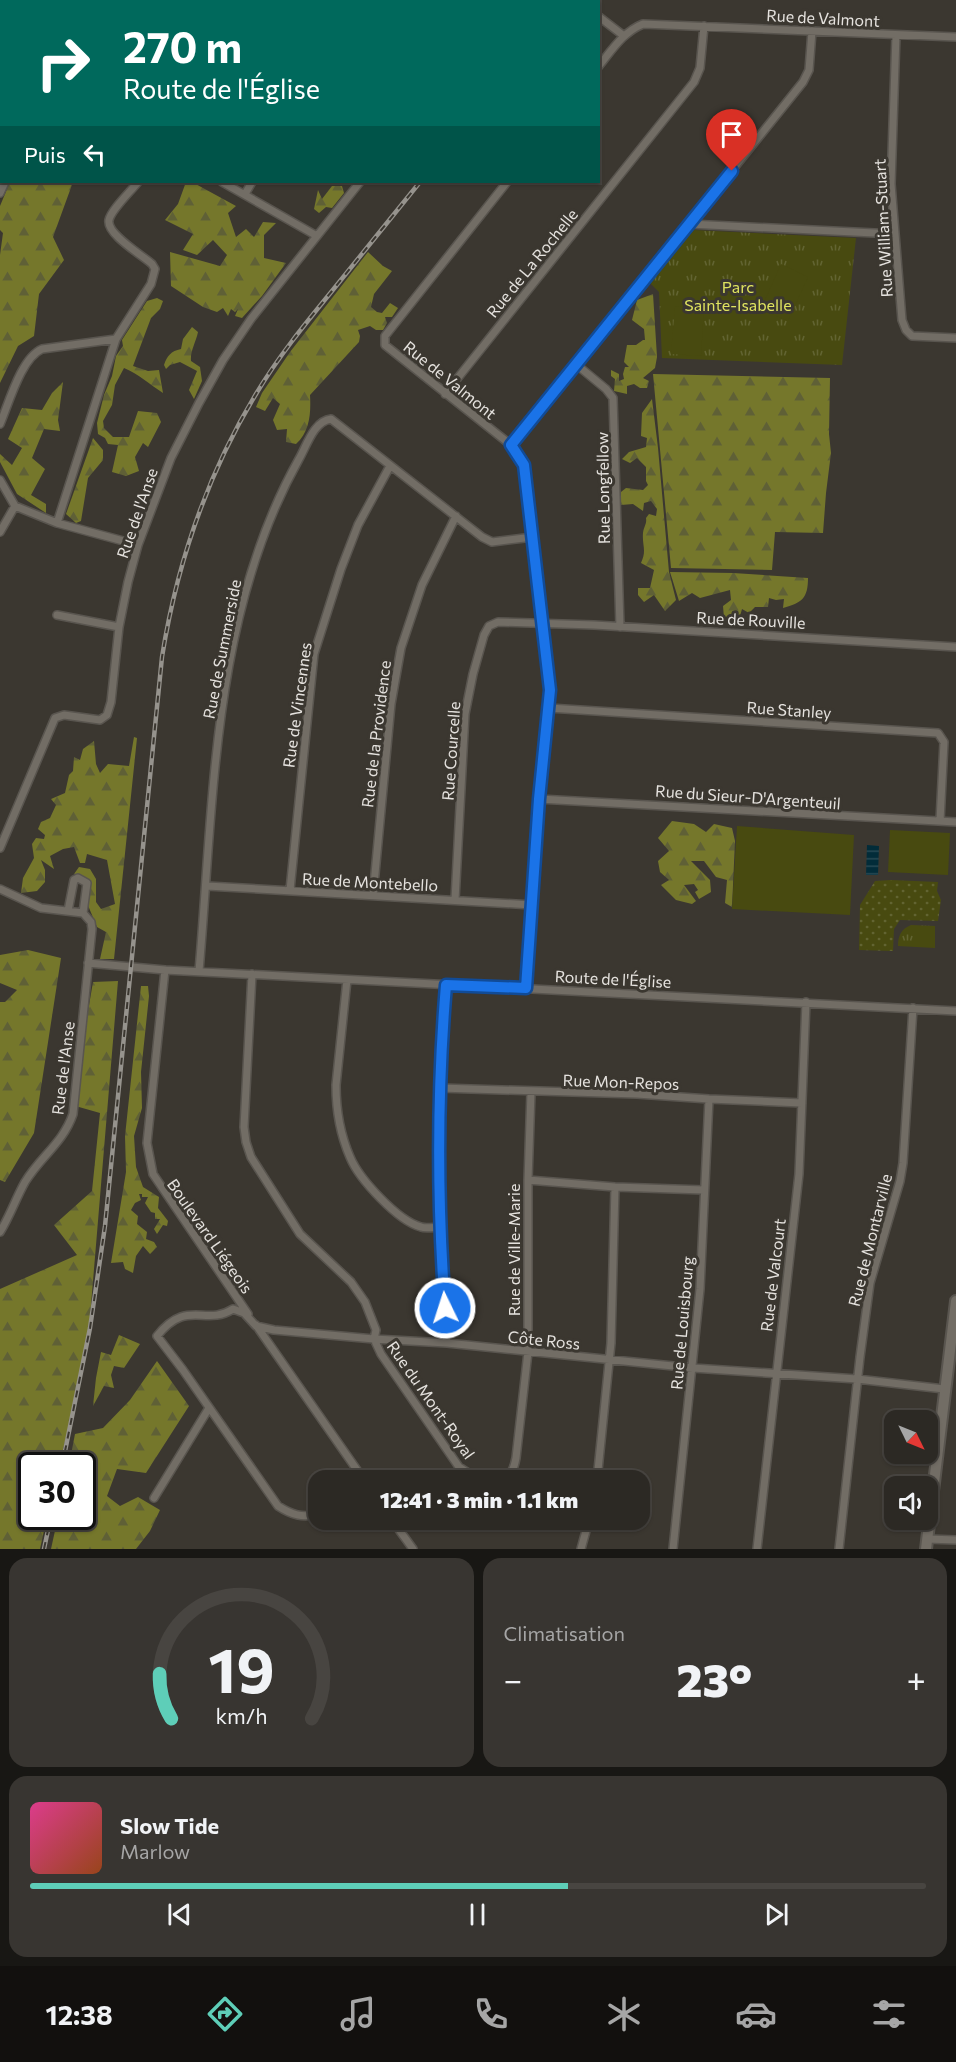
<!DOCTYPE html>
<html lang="fr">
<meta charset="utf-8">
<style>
:root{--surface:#2c2924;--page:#383531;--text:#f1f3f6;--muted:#a6a6a6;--line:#484541;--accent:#5eceb8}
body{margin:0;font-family:Commissioner,sans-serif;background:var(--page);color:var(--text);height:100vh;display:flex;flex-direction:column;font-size:22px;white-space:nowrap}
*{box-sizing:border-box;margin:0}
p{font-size:20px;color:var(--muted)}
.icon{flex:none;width:33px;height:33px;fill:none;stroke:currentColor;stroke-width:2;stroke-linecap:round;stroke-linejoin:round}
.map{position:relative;height:1549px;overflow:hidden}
.panel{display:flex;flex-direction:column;gap:9px;padding:9px;background:#181714;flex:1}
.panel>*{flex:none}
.banner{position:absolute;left:0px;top:0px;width:600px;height:183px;box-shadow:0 2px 4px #0004,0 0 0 2px var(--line);background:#00695c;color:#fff;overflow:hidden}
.needle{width:39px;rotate:133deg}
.controls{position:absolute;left:884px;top:1410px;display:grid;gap:12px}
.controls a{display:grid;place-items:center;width:54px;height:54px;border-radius:12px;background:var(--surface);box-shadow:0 2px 4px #0004,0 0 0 2px var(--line);font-size:30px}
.speed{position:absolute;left:18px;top:1452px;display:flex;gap:12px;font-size:30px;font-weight:700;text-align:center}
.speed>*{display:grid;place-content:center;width:78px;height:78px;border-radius:50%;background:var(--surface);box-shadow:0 2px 4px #0004,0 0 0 2px var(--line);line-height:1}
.speed .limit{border:3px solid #111;border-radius:9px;background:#fff;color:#111}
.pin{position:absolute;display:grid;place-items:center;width:51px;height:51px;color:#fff;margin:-62px -26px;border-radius:50% 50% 50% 0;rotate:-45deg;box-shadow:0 0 6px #0007}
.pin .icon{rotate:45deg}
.me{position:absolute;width:66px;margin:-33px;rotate:356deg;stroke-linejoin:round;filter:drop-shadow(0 0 4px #0008)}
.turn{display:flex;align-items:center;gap:21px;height:126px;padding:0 24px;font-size:27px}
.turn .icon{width:78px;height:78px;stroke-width:2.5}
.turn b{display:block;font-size:42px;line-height:51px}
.then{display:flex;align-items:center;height:57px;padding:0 24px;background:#0003;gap:12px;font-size:22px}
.big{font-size:45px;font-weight:800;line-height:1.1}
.panel .card{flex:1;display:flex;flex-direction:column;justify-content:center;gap:9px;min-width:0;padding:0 21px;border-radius:18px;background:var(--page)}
.panel .dial{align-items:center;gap:0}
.dial svg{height:156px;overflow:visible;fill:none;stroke:var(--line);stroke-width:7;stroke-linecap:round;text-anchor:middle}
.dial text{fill:var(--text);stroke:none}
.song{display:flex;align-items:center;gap:18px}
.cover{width:72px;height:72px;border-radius:9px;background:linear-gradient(135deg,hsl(330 70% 55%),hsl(20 70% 35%))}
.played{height:6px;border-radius:3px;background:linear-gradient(90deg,var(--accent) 60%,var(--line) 60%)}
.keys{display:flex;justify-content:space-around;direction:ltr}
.heat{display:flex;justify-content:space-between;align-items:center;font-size:33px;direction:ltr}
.panel .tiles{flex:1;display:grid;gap:9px;grid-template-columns:1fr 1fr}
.card:last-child{grid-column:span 2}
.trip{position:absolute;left:308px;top:1470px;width:342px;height:60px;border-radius:18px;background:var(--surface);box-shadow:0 2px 4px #0004,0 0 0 2px var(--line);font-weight:800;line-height:60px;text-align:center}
.tabs{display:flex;height:96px;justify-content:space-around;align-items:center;background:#12100e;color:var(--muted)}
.tabs .icon{width:42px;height:42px}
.tabs .on{color:var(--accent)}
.tabs b{font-size:27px;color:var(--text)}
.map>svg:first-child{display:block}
.grass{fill:url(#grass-dots)}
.forest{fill:url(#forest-firs)}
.park{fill:url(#park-tufts)}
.garden{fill:#484a10}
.water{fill:url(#water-rules)}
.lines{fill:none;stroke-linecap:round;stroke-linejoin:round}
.street-casing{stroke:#59554f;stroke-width:10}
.secondary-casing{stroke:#59554f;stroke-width:14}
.street{stroke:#726d65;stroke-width:7}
.secondary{stroke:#726d65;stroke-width:10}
.rail-casing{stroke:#96938d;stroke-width:4.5}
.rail{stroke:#3b3730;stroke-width:2;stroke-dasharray:7;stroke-linecap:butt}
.route-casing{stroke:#114b97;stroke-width:15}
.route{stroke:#1a73e8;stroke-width:10}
.labels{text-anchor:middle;stroke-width:6;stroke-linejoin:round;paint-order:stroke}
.street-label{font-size:16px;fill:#e5e2de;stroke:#3b3730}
.park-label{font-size:16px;fill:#dfe35f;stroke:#3b3730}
</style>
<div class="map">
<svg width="956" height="1549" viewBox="0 0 956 1549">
<defs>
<pattern id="grass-dots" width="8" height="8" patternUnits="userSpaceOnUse" patternTransform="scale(1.5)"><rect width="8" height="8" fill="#484a10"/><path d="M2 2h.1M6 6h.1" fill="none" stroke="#626432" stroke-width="1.8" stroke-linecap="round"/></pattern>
<pattern id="forest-firs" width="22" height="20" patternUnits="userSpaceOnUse" patternTransform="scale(1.5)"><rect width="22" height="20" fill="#75772b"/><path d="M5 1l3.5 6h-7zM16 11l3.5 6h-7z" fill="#5f6036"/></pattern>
<pattern id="park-tufts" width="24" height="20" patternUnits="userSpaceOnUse" patternTransform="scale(1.5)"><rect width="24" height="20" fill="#484a10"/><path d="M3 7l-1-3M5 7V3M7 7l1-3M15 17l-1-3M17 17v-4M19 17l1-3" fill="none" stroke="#626432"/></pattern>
<pattern id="water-rules" width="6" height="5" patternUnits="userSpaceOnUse" patternTransform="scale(1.5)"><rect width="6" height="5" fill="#022c39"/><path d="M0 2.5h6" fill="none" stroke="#274a55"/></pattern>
</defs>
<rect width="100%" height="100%" fill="#3b3730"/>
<!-- grass -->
<path class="grass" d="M891,880L938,882L937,891L941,900L938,921L900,920L894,929L893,951L859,950L860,905L875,881Z"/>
<!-- forest -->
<path class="forest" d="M10,182H73L53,237L64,260L39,294L34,336L18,346L0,383V255L3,233L0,230V206Z
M186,182H192L236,206L228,213L236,237L246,229L254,237L263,222L276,223L264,235V258L286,263L262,296L242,318L235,316L238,309L235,312L231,309L228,316L223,308L217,312L203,307L171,286L170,252L220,266L227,255L213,240L197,255L183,250L193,234L165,220L178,204Z
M332,186H342L344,193L332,208L326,207L319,213L314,209L318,190L322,199Z
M368,252L383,266L392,271L374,294L371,307L377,312L382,313L390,303L398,308L392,317H385L387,323L383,330H376L370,326L358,330L360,336L359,342L310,395C311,413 310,431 296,444L286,442L287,429L277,430L273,420L280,404L273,398L265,411L256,407L262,393L290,352Z
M653,294L657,357L655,368L643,378L649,381L647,388H640L634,384L627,386V394L614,391L615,379L611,376V370L619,374V381L624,379L623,374L625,367H629L624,362L627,345H636L643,340H645L644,329L632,320L637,300Z
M157,298L163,301L160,309L151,318L133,366L148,371L159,370L163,393C149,384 139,374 124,368L115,385L112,405L103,421L104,428L113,437H129L138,411L157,413L161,422L148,447L143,443L135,457L139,471L126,476L112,472L118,445L108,444L105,438L98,434L97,423L104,395L112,376L116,356L123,346L122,340L147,301Z
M192,327L198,332C196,342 190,351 191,361L200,367L202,381L194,399L189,390L197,371L180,362L170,365L166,369L164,365C167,356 171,351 181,349L183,339Z
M653,374L830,378L829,434L831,453L826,493L823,533L775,532L772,570L671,568Z
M63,382L58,420L60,431L44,429L32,458L45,469L31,495L46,504V513L17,494L0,462V454L12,465L22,448L8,439L22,408L42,410L52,393Z
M652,399L658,448L669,572L676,600L665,611L654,595L644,602L638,595V588H650L654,570L641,563C647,550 642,546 643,533C644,526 647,524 646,518L649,514L656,516L657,509L651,501L644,503L643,511L633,504L621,505V492L626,488L643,490L648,485L646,481V467L637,458L630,463L622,459L629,452L646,447L647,438L641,436L642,413Z
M93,438L103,450V460L88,478L81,521L76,523L66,514Z
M670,572L733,573L808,578C808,598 802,603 783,608L784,599L776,600L769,598L768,607H755L749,613L742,609L740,616L734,620L724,618L723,606L731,600L730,590L700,598L692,593L679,601Z
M134,737L137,738L114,959H100L106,932L97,927L87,903L90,883L82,876L74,874L79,867L90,869L96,879V902L101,909L115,904L107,860L87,854L85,863H80L74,847L63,849L50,856L54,869L41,860L45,870V882L37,891L21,893L23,878L34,858L32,844L36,838L44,839L45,835L38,829L41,822L50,818L56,805L51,799L65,793L69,775L73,771L74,757L80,760L83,749L94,741L96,764L100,773L108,764L129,766Z
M672,821L694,824L706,832L714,824L732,828L735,841L732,907L725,903L727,880L716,877L704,861H691L710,880L711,892L699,899L695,892L698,890L694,884L684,885L696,901L692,904L676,900L661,885L669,880L660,872L658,861L669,851L658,838Z
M28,950L61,958L34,1133L5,1182L0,1180V1002H5L17,990L0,983V955Z
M118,981L89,1329L72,1414L59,1465L32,1466V1516L47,1517L40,1549H0V1289L77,1255L54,1225L92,1191L100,1113L72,1105L93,982Z
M141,986H148L149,996L141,1072L142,1108L134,1136L136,1167L143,1187L159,1197L158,1208L168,1221L167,1226L163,1225L157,1234L154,1229L160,1219H155V1213L151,1212L145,1203L148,1197H142V1194H139L141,1200L135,1203L131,1210L138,1216L137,1224L147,1232L146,1239L154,1242L157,1247L150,1254L143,1246L136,1256L133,1273L125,1269L123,1262L111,1263L126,1172L125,1136Z
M119,1335L140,1344L124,1368L114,1366L111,1375L114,1388L104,1386L93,1406L96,1378L101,1352L111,1355Z
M157,1361L189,1406L146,1473L117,1469L107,1496L120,1506L138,1497L160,1510L150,1531L136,1549H51L58,1517L82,1516V1466L69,1465L75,1434L103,1428L130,1400Z"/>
<!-- park -->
<path class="park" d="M693,230L856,238L842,365L662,358L659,292L650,283Z
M911,925L935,926V948L898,946C898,936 901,929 911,925Z"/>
<!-- garden -->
<path class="garden" d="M781,264L808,277L788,321L761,309Z
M675,306L704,308L701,356L671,354Z
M737,826L854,835L850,915L732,909Z
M890,830L950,833L948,875L888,872Z"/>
<!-- water -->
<path class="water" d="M867,845L879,846L878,875H866Z"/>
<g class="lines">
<defs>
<path id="street" d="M72,0L73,2
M578,0L580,2
M204,2V0
M498,2V0
M598,16L624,36
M896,35L891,184L902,320L906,330L912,336L956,338
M598,67C612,50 623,32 643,24L956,37
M222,182L317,236
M507,182L385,336V345L511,445L524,465L550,690L539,799L526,988
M0,193L5,182
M245,194L252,182
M689,224L895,234
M577,365L606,389L613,398L620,627
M445,394L694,82L700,68L704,26
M0,424C9,403 21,358 42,349L116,339L151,284L155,269L152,264C142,255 106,234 109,220C111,210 131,191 138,182
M511,445L803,82L809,70L812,31
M0,480L15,506L0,532
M15,506L57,523L138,545
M57,523L116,339
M57,615L119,627
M549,708L938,733L944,742L940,821
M539,799L956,822
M0,848L55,718L64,715L100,720L107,715L111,702L119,627L128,582L138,545L171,458L199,403L223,360L251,319L360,182
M207,886L532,905
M0,889L41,908L83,913L91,922L92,929L73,1114C63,1143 41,1156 25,1182C16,1198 10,1216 0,1232
M290,890L314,654L341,569L358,525L390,466
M373,895L391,704L401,648L422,585L456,516
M455,900L465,714L473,674L484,635L489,626L498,622L594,625L956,647
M68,911L74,880L78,878L87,883L83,913
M88,963L165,970L956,1011
M165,970L147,1143L153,1174L248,1314
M199,971C214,799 212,614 299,459C307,445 314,421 331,419L482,537L492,542L533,537
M252,974L244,1127L246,1142L251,1157L300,1234L351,1282L365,1302L376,1330L374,1339L381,1354L459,1467L479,1480
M347,980L336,1085C336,1109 340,1134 350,1157C359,1179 398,1221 421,1227C426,1229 434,1227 439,1227
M446,985L440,1088L439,1227L447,1343
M440,1088L637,1094L709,1099L802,1103
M528,1180L615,1187L704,1190
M256,1325L364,1480
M500,1480C511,1476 514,1469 516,1458L528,1352V1180L531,1092
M597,1480L611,1343L615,1187
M154,1498L209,1408
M318,1514C302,1518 292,1515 278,1506L183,1370L157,1336C187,1298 205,1327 233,1309L244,1313L256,1326L274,1330L374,1339L447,1343L693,1368L857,1379L944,1389
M392,1520L413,1549
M927,1539L956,1540
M581,1549L589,1520
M673,1549L700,1289L709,1099
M757,1549L799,1174L806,1002
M839,1549L860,1357L870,1283L900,1181L903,1163L913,1008"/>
<path id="secondary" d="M926,1549L956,1301"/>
</defs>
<!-- street casing -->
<use href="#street" class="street-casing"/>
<!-- secondary casing -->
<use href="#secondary" class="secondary-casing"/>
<!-- street -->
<use href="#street" class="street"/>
<!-- secondary -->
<use href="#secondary" class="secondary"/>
<defs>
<path id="rail" d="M565,2L566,0
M62,1466L90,1328L105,1226L162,657C177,563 207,475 256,394C278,357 305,324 332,291C361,255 391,218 420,182
M44,1549L51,1516"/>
</defs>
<!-- rail casing -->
<use href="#rail" class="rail-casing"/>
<!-- rail -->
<use href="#rail" class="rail"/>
</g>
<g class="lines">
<defs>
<path id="route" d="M445,1308C437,1200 437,1093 446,985L526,988L539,799L550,690L524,465L511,445L732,171"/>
</defs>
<!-- route casing -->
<use href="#route" class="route-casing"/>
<!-- route -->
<use href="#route" class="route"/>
</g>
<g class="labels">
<!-- street labels -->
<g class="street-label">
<text transform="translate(823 18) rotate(3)" y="6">Rue de Valmont</text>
<text transform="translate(883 228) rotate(-93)" y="6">Rue William-Stuart</text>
<text transform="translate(532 263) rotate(-51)" y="6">Rue de La Rochelle</text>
<text transform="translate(450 380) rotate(39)" y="6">Rue de Valmont</text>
<text transform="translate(603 488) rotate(-91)" y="6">Rue Longfellow</text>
<text transform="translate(137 513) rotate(-71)" y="6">Rue de l'Anse</text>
<text transform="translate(751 620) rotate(3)" y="6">Rue de Rouville</text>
<text transform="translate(222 649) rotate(-79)" y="6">Rue de Summerside</text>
<text transform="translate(297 705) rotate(-82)" y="6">Rue de Vincennes</text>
<text transform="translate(789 710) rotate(4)" y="6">Rue Stanley</text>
<text transform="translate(376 734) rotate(-83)" y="6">Rue de la Providence</text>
<text transform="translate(451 751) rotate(-86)" y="6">Rue Courcelle</text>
<text transform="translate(748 797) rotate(4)" y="6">Rue du Sieur-D'Argenteuil</text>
<text transform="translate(370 882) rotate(3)" y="6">Rue de Montebello</text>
<text transform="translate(613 979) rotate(3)" y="6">Route de l'Église</text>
<text transform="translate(63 1068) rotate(-83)" y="6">Rue de l'Anse</text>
<text transform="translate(621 1082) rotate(2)" y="6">Rue Mon-Repos</text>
<text transform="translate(210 1236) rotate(55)" y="6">Boulevard Liégeois</text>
<text transform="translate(870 1240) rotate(-76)" y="6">Rue de Montarville</text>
<text transform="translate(514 1250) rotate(-90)" y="6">Rue de Ville-Marie</text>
<text transform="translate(773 1275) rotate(-83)" y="6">Rue de Valcourt</text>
<text transform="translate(682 1323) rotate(-85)" y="6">Rue de Louisbourg</text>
<text transform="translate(544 1340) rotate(6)" y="6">Côte Ross</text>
<text transform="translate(431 1400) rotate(55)" y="6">Rue du Mont-Royal</text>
</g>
<!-- park labels -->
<g class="park-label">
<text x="738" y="293">Parc<tspan x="738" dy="18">Sainte-Isabelle</tspan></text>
</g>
</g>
</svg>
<div class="controls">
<a><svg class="needle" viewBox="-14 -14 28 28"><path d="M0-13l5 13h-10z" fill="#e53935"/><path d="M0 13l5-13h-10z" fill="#a6a6a6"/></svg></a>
<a><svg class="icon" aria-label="sound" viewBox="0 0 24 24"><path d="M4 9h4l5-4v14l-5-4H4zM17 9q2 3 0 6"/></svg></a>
</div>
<div class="speed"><div class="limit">30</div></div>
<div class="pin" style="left:732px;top:171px;background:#d93025"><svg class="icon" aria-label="arrive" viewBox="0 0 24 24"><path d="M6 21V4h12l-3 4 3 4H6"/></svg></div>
<svg class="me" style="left:445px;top:1308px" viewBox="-20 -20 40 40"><circle r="17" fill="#1a73e8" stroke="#fff" stroke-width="3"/><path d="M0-11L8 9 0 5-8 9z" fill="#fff"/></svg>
<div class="trip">12:41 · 3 min · 1.1 km</div>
<div class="banner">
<div class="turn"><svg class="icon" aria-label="right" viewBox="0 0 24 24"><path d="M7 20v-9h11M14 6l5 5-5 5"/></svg><div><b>270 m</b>Route de l'Église</div></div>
<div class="then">Puis<svg class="icon" aria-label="left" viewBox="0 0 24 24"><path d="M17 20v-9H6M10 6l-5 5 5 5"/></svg></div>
</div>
</div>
<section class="panel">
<div class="tiles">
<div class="card dial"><svg viewBox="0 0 100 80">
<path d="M14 69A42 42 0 1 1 86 69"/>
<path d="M14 69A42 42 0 0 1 8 46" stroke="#5eceb8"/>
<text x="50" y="56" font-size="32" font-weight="700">19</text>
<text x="50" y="72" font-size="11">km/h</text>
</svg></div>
<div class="card"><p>Climatisation</p>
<div class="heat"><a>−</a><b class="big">23°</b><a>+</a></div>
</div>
<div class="card">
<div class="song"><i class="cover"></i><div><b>Slow Tide</b><p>Marlow</p></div></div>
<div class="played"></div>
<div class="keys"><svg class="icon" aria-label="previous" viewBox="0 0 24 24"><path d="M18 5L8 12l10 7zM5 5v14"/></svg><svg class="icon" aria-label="pause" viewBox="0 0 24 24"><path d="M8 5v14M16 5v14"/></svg><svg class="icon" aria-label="next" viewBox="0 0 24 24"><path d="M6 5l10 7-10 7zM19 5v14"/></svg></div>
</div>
</div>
</section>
<nav class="tabs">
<b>12:38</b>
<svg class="icon on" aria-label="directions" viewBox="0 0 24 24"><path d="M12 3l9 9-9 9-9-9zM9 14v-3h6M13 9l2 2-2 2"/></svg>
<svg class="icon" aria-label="music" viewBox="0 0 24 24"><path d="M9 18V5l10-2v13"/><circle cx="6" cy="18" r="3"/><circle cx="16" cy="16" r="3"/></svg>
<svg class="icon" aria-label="phone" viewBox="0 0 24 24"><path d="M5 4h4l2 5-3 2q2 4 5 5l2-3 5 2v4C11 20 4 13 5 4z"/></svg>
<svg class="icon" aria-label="climate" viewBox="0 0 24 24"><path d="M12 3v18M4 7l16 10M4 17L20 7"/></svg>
<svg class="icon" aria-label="car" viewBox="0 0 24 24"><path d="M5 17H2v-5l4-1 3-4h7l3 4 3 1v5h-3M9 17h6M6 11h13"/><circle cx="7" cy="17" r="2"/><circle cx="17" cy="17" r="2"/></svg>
<svg class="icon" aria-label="filters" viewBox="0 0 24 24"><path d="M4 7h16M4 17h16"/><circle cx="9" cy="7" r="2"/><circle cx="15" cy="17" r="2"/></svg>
</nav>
